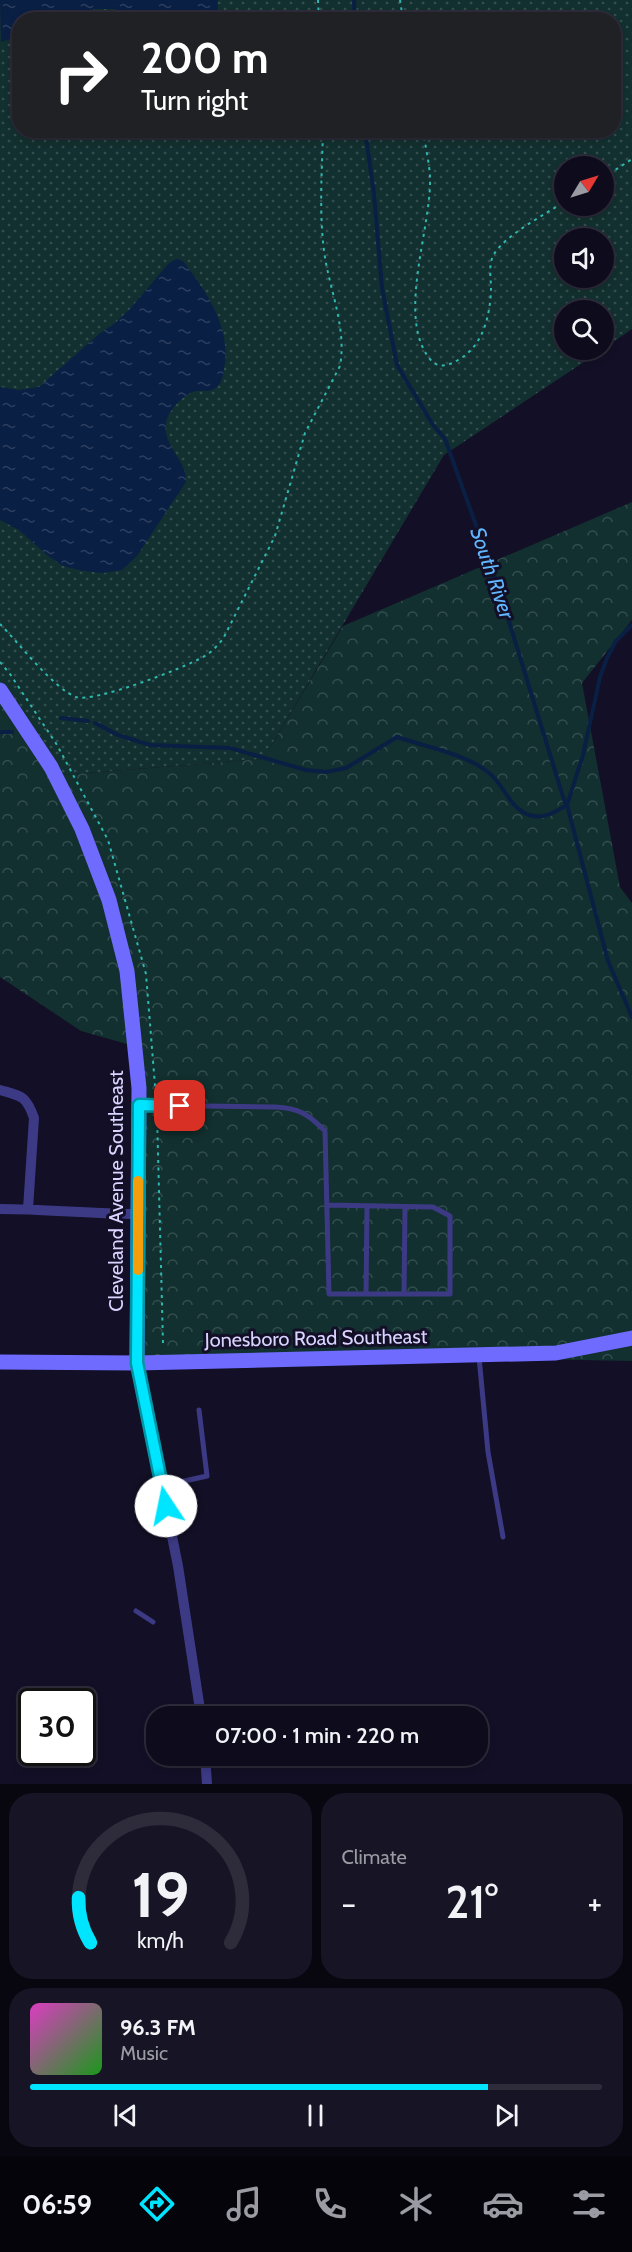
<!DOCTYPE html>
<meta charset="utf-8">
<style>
:root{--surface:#0e0b1c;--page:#171425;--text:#f1f3f6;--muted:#9b9ba3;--line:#2e2b3b;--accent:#00e5ff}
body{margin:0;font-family:Cabin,sans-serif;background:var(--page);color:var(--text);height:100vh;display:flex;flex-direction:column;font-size:22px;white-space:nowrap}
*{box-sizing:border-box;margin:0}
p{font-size:20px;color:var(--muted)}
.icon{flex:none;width:33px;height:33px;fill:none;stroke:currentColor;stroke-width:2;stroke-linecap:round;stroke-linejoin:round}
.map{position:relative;height:1784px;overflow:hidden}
.sheet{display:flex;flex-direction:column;gap:9px;padding:9px;background:#08060f;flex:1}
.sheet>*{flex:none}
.guide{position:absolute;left:12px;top:12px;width:609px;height:126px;border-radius:24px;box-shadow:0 3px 9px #0003,0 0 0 2px var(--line);background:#202124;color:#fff;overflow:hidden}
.needle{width:39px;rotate:52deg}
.controls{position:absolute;left:554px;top:156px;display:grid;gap:12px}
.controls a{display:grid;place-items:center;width:60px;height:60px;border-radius:50%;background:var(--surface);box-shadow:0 3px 9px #0003,0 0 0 2px var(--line);font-size:30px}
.speed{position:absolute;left:18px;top:1688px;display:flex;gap:12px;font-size:30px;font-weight:700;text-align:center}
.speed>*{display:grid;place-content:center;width:78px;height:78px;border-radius:50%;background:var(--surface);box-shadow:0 3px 9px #0003,0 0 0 2px var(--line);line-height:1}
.speed .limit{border:3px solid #111;border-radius:9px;background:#fff;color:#111}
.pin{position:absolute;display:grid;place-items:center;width:51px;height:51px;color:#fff;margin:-26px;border-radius:12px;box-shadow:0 3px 9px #0006}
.me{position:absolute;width:66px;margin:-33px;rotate:349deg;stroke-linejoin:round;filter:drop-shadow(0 0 4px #0008)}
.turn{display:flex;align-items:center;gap:21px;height:126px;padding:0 30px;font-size:27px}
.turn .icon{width:78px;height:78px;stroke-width:2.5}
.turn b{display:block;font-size:42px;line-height:51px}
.big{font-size:45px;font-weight:600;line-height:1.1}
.sheet .tile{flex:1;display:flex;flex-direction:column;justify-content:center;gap:9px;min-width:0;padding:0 21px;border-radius:24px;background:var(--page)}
.sheet .dial{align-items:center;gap:0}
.dial svg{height:156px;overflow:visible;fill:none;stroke:var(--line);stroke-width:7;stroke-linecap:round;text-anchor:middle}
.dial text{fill:var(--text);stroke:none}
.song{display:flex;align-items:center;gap:18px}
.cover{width:72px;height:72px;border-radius:9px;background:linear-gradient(135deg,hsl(310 70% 55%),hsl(120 70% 35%))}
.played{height:6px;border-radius:3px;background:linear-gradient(90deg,var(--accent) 80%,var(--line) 80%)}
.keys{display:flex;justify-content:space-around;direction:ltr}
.heat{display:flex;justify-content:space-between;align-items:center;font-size:33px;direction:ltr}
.sheet .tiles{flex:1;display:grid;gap:9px;grid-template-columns:1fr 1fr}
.tile:last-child{grid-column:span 2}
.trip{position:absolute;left:146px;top:1706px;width:342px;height:60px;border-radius:24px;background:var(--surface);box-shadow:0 3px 9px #0003,0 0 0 2px var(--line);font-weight:600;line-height:60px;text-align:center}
.dock{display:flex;height:96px;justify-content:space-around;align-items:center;background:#06040b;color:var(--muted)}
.dock .icon{width:42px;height:42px}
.dock .active{color:var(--accent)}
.dock b{font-size:27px;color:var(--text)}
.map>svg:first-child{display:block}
.grass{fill:url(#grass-dots);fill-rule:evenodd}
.forest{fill:url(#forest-crowns)}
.water{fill:url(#water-ripples)}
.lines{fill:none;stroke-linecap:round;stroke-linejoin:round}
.stream{stroke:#0a1f44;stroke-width:4}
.path{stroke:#2fb8b0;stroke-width:2;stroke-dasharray:3 4.5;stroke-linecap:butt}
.lane{stroke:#3d3a85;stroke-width:5}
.street{stroke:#3d3a85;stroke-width:10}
.secondary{stroke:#6f6bff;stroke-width:15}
.route-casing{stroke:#0095a6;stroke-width:15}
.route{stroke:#00e5ff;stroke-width:10}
.slow{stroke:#f59e0b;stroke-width:10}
.labels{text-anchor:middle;stroke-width:6;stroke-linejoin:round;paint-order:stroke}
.street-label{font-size:20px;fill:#d9d4ff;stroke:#130f26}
.water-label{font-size:21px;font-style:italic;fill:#62b6ff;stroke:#130f26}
</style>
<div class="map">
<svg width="632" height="1784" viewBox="0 0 632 1784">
<defs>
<pattern id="grass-dots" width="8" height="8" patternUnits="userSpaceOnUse" patternTransform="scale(1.5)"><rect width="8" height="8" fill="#12302f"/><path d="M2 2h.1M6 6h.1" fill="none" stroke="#344d4e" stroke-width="1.8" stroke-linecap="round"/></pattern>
<pattern id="forest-crowns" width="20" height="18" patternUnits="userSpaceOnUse" patternTransform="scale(1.5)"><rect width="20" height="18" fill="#12302f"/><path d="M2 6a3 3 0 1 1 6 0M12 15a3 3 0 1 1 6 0" fill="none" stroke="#344d4e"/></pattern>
<pattern id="water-ripples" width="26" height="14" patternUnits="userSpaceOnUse" patternTransform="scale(1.5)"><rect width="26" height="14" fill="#0a1f44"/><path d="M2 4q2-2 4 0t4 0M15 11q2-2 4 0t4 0" fill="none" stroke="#2d3f60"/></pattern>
</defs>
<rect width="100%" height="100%" fill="#130f26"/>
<!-- grass -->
<path class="grass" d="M0,0H632V329L603,349V310H564V350H602L444,455L263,759L47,776L0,693ZM20,20H614V130H20ZM564,166H603V206H564ZM564,238H603V278H564Z"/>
<!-- forest -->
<path class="forest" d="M632,502V620L582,683L620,887L632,903V1361L385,1356L144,1365L142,1098L127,1044L81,1031L0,977V693L48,776L263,759L343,626Z"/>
<!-- water -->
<path class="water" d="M0,0H218L217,19H133L115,9H95L68,19L20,20L19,36L1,42Z
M176,259L183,261C207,293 232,327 224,369C223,376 221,386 214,389C208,392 202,390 196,391C185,393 170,409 167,419C159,444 187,458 186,482L137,556L122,570L103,573L83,571L63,566L47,555L19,530L0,520V387L19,390L39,387L99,334L115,323L130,309L168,264Z"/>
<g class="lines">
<!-- stream -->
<path class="stream" d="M354,0L355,20
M365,130L374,194L382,288L397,365L433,425L445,439L499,589L564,800L567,805L608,961L632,1017
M61,718L88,721
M95,723L118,735L150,745L230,748L306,770L326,772L346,768L397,737C426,747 463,753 488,772C504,784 509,808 529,815C543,820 555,812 567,805L583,755L600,677L607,658L616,641L632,625
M0,732H12"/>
<!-- path -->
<path class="path" d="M318,0L319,20
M400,0L403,20
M423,130C425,145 429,161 430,176C432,226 398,312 427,355C435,368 445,368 458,360C483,346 490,317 491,289C491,278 488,264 494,254C507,234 544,215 564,202
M603,178L632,159
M0,624C18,642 54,689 76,697C94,703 184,668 203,657C211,653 217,646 223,639L275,536L305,433L340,366C347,327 329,289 324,251C319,211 322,171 323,130
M0,662L10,674L57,745L108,840L146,974L156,1098
M157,1115L163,1343"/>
<!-- lane -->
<path class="lane" d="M141,1105L275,1107C299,1108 308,1114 325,1131L329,1294H450V1216L433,1207L327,1205
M366,1294L367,1208
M404,1294L405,1207
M479,1357L488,1452L503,1537
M162,1486L207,1476L199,1410
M136,1611L153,1622"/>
<!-- street -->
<path class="street" d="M0,1090C21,1096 26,1095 34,1118L28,1209
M0,1209C46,1209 92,1214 138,1214
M137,1363L178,1566L201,1716
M205,1755L207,1784"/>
<!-- secondary -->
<path class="secondary" d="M0,690L51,767L82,829L109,900L127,971L139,1088L137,1363
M0,1362L137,1363L556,1353L632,1338"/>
</g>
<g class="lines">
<defs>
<path id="route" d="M166,1506L137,1363L139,1105L180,1106"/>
</defs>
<!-- route casing -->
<use href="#route" class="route-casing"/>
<!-- route -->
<use href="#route" class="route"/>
<!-- slow -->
<path class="slow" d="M138,1270V1181"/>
</g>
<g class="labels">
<!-- street labels -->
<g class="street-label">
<text transform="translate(116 1191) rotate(-90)" y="7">Cleveland Avenue Southeast</text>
<text transform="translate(316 1338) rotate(-1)" y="7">Jonesboro Road Southeast</text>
</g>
<!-- water labels -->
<g class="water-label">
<text transform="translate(492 573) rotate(71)" y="7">South River</text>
</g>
</g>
</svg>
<div class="controls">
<a><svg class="needle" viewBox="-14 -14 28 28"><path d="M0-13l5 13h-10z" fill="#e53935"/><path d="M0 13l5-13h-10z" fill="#9b9ba3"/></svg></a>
<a><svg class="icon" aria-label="sound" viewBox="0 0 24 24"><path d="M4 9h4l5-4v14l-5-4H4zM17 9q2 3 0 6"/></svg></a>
<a><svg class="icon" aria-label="search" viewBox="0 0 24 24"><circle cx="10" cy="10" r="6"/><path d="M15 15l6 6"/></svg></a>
</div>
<div class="speed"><div class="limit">30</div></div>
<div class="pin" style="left:180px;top:1106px;background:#d93025"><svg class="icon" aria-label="arrive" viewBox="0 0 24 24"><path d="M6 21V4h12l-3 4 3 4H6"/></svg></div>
<svg class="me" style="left:166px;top:1506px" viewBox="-20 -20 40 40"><circle r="19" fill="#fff"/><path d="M0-13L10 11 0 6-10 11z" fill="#00e5ff"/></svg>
<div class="trip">07:00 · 1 min · 220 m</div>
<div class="guide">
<div class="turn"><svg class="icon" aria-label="right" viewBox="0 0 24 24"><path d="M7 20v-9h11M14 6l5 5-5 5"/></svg><div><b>200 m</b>Turn right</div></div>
</div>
</div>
<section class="sheet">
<div class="tiles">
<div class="tile dial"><svg viewBox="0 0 100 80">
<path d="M14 69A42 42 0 1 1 86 69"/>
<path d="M14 69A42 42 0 0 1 8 46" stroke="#00e5ff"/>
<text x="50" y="56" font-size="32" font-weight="700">19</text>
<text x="50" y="72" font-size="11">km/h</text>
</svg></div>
<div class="tile"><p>Climate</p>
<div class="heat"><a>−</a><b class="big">21°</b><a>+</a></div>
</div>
<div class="tile">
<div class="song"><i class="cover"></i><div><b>96.3 FM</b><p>Music</p></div></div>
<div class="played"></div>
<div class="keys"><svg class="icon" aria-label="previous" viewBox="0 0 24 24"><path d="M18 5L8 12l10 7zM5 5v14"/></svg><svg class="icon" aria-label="pause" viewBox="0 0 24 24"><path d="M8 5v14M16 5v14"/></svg><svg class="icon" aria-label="next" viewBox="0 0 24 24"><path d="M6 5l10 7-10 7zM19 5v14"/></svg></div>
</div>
</div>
</section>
<nav class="dock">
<b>06:59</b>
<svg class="icon active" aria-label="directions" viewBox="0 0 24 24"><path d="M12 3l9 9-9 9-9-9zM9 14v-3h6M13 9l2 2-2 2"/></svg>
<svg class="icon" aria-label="music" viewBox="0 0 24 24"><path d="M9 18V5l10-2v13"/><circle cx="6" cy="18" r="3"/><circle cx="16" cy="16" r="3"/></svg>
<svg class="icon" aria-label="phone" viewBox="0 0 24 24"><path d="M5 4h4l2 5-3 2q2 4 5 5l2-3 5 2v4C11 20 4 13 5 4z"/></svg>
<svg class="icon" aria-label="climate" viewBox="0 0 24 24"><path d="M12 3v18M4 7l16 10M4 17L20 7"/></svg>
<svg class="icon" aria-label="car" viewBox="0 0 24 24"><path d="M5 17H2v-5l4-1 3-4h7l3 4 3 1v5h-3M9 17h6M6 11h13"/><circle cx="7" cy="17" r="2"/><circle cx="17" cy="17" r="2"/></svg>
<svg class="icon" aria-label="filters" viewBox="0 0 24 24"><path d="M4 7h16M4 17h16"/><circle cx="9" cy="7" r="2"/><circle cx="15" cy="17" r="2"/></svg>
</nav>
